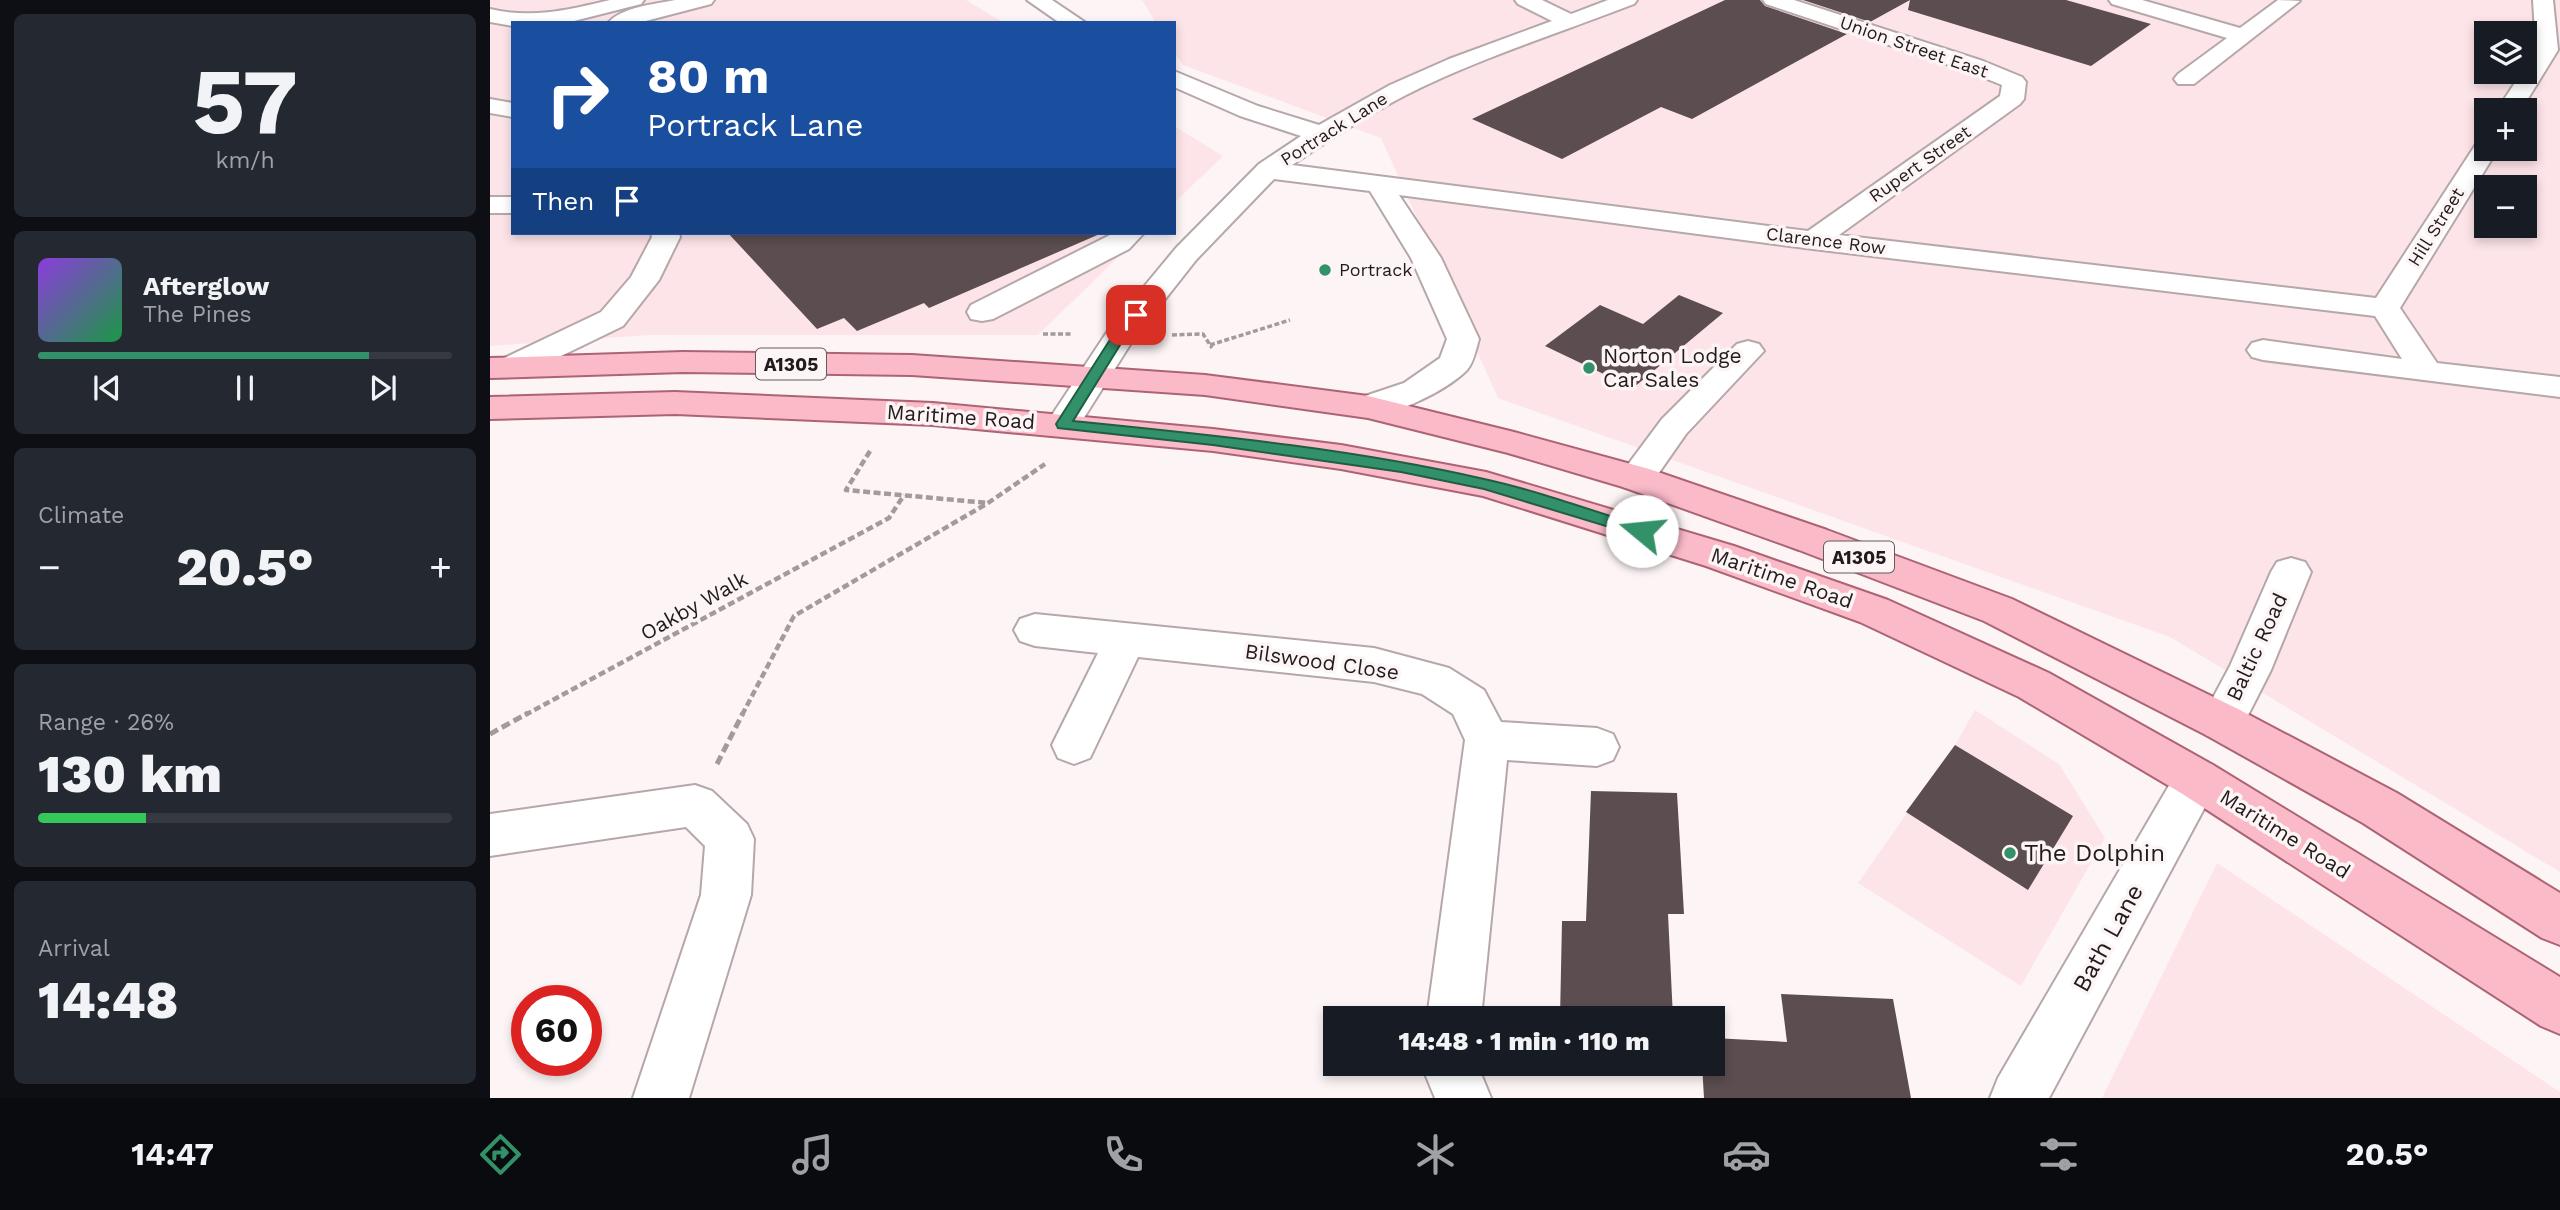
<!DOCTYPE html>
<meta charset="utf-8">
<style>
:root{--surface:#171b24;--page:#242831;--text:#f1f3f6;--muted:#9ea1a6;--line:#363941;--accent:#329169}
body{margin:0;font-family:"Work Sans",sans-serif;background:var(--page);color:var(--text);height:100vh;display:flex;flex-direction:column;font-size:26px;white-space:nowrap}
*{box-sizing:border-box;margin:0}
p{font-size:23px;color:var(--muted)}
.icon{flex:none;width:38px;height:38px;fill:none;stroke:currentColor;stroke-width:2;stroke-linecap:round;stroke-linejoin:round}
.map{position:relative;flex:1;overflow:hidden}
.side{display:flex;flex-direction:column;gap:14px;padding:14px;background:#0d0f14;width:490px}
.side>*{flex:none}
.banner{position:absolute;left:21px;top:21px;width:665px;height:214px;border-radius:0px;box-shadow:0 4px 10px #0003;background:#1a4fa0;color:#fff;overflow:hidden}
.buttons{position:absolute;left:1984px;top:21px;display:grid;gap:14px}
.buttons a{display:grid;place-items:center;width:63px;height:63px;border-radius:0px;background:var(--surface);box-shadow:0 4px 10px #0003;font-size:35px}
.speed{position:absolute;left:21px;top:985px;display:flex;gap:14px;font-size:35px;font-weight:700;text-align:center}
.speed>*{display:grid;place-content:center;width:91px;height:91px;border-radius:50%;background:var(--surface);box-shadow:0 4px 10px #0003;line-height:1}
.speed .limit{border:10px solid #d22;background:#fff;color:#111}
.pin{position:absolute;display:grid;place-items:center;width:60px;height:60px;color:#fff;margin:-30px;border-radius:14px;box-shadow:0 4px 10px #0006}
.me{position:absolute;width:77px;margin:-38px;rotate:287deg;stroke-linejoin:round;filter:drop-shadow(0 0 5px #0008)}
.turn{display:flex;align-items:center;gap:24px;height:147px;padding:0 21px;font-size:32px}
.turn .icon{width:91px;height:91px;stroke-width:2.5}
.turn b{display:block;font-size:49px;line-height:60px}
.then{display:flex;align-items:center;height:66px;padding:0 21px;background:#0003;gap:14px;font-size:26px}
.big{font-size:52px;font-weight:800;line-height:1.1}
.side .widget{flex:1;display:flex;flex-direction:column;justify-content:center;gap:10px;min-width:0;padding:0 24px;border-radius:10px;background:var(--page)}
.side .dial{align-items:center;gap:0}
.dial b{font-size:91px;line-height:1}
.song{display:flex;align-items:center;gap:21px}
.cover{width:84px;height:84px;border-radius:10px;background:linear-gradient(135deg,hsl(270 70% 55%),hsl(140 70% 35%))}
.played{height:7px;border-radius:4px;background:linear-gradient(90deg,var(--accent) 80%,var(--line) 80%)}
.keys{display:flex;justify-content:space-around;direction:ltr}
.heat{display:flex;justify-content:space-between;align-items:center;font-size:38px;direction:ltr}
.charge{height:10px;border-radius:5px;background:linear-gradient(90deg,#34c759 26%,var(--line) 0)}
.trip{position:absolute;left:833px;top:1006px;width:402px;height:70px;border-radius:0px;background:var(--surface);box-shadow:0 4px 10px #0003;font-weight:800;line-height:70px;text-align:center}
.tabs{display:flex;height:112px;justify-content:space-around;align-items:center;background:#090b0e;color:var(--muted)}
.tabs .icon{width:49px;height:49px}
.tabs .current{color:var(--accent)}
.tabs b{font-size:32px;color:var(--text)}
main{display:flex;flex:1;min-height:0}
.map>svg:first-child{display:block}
.built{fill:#fde4e8;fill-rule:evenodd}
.building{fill:#5b4d50}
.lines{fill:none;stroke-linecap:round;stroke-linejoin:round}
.minor-casing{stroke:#b6a7a9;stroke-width:4}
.major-casing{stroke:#ac6474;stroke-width:4}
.path-far2{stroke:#a29a9b;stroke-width:3.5;stroke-dasharray:5 2.5;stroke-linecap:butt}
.path-far1{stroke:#a29a9b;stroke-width:4.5;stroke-dasharray:7 3.5;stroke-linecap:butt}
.path{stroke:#a29a9b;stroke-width:5;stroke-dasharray:9 4.5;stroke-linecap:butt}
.minor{fill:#fff;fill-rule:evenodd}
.major{fill:#fabac8;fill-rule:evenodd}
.route{fill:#329169;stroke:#205e44;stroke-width:2}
.poi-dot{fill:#329169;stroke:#fdf4f5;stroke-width:2.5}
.labels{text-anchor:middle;stroke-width:7;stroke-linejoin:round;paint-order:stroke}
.far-street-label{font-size:18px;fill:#211b1c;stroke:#fdf4f5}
.far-poi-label{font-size:18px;fill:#211b1c;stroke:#fdf4f5;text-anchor:start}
.shield{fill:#fdf4f5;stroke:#635c5d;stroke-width:2}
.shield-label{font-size:19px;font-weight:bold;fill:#211b1c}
.poi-label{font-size:21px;fill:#211b1c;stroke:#fdf4f5;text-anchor:start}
.street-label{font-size:21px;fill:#211b1c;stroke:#fdf4f5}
.near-poi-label{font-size:24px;fill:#211b1c;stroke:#fdf4f5;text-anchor:start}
.near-street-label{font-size:24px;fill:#211b1c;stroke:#fdf4f5}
</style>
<main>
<section class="side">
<div class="widget dial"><b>57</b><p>km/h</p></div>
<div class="widget">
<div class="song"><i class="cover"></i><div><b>Afterglow</b><p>The Pines</p></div></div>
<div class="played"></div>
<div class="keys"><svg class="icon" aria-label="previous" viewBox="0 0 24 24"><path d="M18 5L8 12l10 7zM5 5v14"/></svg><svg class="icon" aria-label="pause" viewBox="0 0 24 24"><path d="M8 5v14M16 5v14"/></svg><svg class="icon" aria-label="next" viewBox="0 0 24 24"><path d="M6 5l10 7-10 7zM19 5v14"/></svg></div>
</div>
<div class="widget"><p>Climate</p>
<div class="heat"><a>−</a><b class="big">20.5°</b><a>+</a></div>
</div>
<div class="widget"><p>Range · 26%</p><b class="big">130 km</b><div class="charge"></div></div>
<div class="widget"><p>Arrival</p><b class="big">14:48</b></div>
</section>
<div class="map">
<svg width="2070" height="1098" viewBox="0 0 2070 1098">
<rect width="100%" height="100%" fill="#fdf4f5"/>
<!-- built -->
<path class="built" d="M0,0H476L514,23H23V233H653L548,335H159L0,346Z
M652,0H2070V872L1680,637L1008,398L891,138L693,65L684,52V23H666ZM1997,33H2035V72H1997ZM1997,110H2035V149H1997ZM1997,187H2035V226H1997Z
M684,126L733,156L684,203Z
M1485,710L1569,764L1615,838L1531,986L1368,883L1465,745Z
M1727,863L2070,1092V1098H1612Z"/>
<!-- building -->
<path class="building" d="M1235,0H1270L1275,6L1357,34L1202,119L1171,107L1072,159L982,119Z
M1313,0H1420L1380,22Z
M1420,0H1576L1661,24L1601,66L1418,10Z
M238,233H612L439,308L434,303L367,331L354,318L327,329Z
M1189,295L1233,313L1143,388L1055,346L1110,305L1153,324Z
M1465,745L1583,816L1538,890L1416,812Z
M1101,791L1187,793L1194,914H1178L1183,1018H1070L1072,921H1096Z
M1291,994L1403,999L1421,1098H1214L1212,1064H1223V1038L1297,1042Z"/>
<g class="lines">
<defs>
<path id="minor" d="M120,0H154L151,4L76,23H23V26L0,22V9C41,19 79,10 120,0Z
M185,0H224L221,4L148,23H118C131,7 166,4 185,0Z
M537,0H562L596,23H570Z
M1025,0H1052L1081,14L1118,0H1147L1144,4C1069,33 989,58 916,95C877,115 839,140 802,165L1318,231L1510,96L1512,85L1477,71L1276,4L1273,0H1304L1493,61L1532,77L1536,82L1534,99L1530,104L1349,235L1886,298L1988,141L1997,138V149H2008L1910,308L1947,363L2070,377V397L1773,360L1762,357L1757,350L1762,343L1773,340L1912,359L1885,316L1323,249L909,195L951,258L989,339C986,349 984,362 977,370C956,391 895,422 866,415L861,407L866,399L914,383L950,358L957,339L921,258L880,191L784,179L706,260L643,340L585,432L573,435L561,432L556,424L619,329L686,248L769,164L811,136L750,116L684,87V71L768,106L829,125L900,85L959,59L1062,21L1028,4Z
M1619,0H1652L1750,28L1788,0L1810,1L1704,84H1688L1684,79L1688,74L1737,38L1622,4Z
M2043,0H2063L2068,50L2031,110H2007L2032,72H2035V66L2046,50Z
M0,99L23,103V117L0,113Z
M0,197H23V213H0Z
M161,233H189L190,237L169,280L133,326L34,374L22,377L10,374L6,367L10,360L111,312L141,277L162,237Z
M624,233H654L639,249L503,319L492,321L481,319L477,312L481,305Z
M1258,341L1269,344L1274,351L1196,434L1159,487L1146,490L1133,487L1128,478L1172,419L1247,344Z
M1801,558L1815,562L1821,572L1781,670L1748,735L1732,740L1716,735L1710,722L1740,666L1781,572L1787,562Z
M545,614L884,648L959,668L994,690L1011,722L1107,728L1123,734L1129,747L1123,760L1107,766L1017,760L991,1018H937L975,740L963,714L932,694L884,682L648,657L600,758L584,764L568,758L562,745L608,653L545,646L530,641L524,630L530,619Z
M1707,759L1723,765L1730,779L1559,1098H1500L1508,1078L1691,765Z
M205,785L222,791L257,824L264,839L261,895L199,1098H143L211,895L215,846L196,827L0,856V814Z
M931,1064H987L1001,1098H945Z"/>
<path id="major" d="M193,352L422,355L715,375L878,396L1024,432L1159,469L1337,530L1522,599L1748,709L1907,793L2070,893V945L2052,938L1873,823L1716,735L1494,621L1309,550L1133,487L1018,453L878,418L715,395L422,375L193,372L0,378V358Z
M185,392L443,403L723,429L851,445L996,472L1244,546L1398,600L1559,673L1723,765L2070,977V1034L2051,1026L1691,793L1529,697L1370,622L1216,566L993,496L851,469L723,451L443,425L185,414L0,419V397Z"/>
</defs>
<!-- minor casing -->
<use href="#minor" class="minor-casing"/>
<!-- major casing -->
<use href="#major" class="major-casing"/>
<!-- path-far2 -->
<path class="path-far2" d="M553,334H583
M682,335L713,334L722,348
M720,345L800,320"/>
<!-- path-far1 -->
<path class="path-far1" d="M380,451L356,490L498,503
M35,715L399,518L414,495
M252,715L304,616L498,503L555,464"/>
<!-- path -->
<path class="path" d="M0,734L38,713
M227,764L253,713"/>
<!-- minor -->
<use href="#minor" class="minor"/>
<!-- major -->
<use href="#major" class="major"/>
</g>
<!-- route -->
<path class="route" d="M646,311L653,315L635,337L583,421C720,435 859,448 994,479C1049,491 1103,511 1157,528L1160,531L1152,537L994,489L911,472L723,445L568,428L566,424L623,335L642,312Z"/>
<!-- markers -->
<g class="poi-dot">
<circle cx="835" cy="270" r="7"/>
<circle cx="1099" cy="368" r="7"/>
<circle cx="1520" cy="853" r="7"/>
</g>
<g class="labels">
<!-- far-street labels -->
<g class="far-street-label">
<text transform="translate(1424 47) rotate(19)" y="6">Union Street East</text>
<text transform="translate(844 129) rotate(-32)" y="6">Portrack Lane</text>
<text transform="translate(1430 164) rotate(-35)" y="6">Rupert Street</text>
<text transform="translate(1946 227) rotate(-58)" y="6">Hill Street</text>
<text transform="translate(1336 241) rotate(7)" y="6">Clarence Row</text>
</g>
<!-- far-poi labels -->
<g class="far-poi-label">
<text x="849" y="276">Portrack</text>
</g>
<!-- shield labels -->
<g class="shield">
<rect x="266" y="348.5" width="70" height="31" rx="5"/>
<rect x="1334" y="541.5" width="70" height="31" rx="5"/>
</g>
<g class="shield-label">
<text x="301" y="371">A1305</text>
<text x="1369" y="564">A1305</text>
</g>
<!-- poi labels -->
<g class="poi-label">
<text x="1113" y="363">Norton Lodge<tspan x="1113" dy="24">Car Sales</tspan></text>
</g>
<!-- street labels -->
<g class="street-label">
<text transform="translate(471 417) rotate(4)" y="7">Maritime Road</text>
<text transform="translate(1292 578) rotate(19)" y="7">Maritime Road</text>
<text transform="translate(204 606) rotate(-29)" y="7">Oakby Walk</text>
<text transform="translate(1767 647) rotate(-65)" y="7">Baltic Road</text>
<text transform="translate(832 662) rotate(8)" y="7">Bilswood Close</text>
<text transform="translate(1795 834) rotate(32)" y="7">Maritime Road</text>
</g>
<!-- near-poi labels -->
<g class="near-poi-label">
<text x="1534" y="861">The Dolphin</text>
</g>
<!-- near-street labels -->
<g class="near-street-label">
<text transform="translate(1618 938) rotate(-61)" y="8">Bath Lane</text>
</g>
</g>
</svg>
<div class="buttons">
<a><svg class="icon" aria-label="layers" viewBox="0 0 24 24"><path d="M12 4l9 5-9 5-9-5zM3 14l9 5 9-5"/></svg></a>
<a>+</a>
<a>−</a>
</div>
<div class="speed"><div class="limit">60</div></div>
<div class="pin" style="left:646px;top:315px;background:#d93025"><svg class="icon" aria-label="arrive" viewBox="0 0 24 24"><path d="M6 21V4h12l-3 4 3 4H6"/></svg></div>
<svg class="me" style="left:1152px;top:531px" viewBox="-20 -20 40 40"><circle r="19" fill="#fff"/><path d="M0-13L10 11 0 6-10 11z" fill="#329169"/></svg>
<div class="trip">14:48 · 1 min · 110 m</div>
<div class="banner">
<div class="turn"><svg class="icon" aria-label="right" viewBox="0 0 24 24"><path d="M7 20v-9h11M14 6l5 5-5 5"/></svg><div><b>80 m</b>Portrack Lane</div></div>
<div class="then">Then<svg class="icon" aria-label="arrive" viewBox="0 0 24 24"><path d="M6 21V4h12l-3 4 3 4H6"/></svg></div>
</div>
</div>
</main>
<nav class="tabs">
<b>14:47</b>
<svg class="icon current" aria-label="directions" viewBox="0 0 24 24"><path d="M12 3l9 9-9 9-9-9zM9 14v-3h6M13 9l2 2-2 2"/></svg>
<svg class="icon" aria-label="music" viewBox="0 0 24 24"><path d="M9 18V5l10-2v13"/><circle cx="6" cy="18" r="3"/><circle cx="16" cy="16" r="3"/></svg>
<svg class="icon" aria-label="phone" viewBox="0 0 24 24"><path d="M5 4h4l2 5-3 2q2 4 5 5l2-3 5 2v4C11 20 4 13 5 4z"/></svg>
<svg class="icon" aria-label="climate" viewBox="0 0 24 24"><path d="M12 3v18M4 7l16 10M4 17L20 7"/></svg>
<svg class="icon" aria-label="car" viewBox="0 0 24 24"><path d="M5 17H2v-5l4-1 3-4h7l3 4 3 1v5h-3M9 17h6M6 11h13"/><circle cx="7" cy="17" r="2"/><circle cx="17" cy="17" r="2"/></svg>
<svg class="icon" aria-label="filters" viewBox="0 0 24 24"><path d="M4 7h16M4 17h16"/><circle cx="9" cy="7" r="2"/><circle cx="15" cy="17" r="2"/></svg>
<b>20.5°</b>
</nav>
